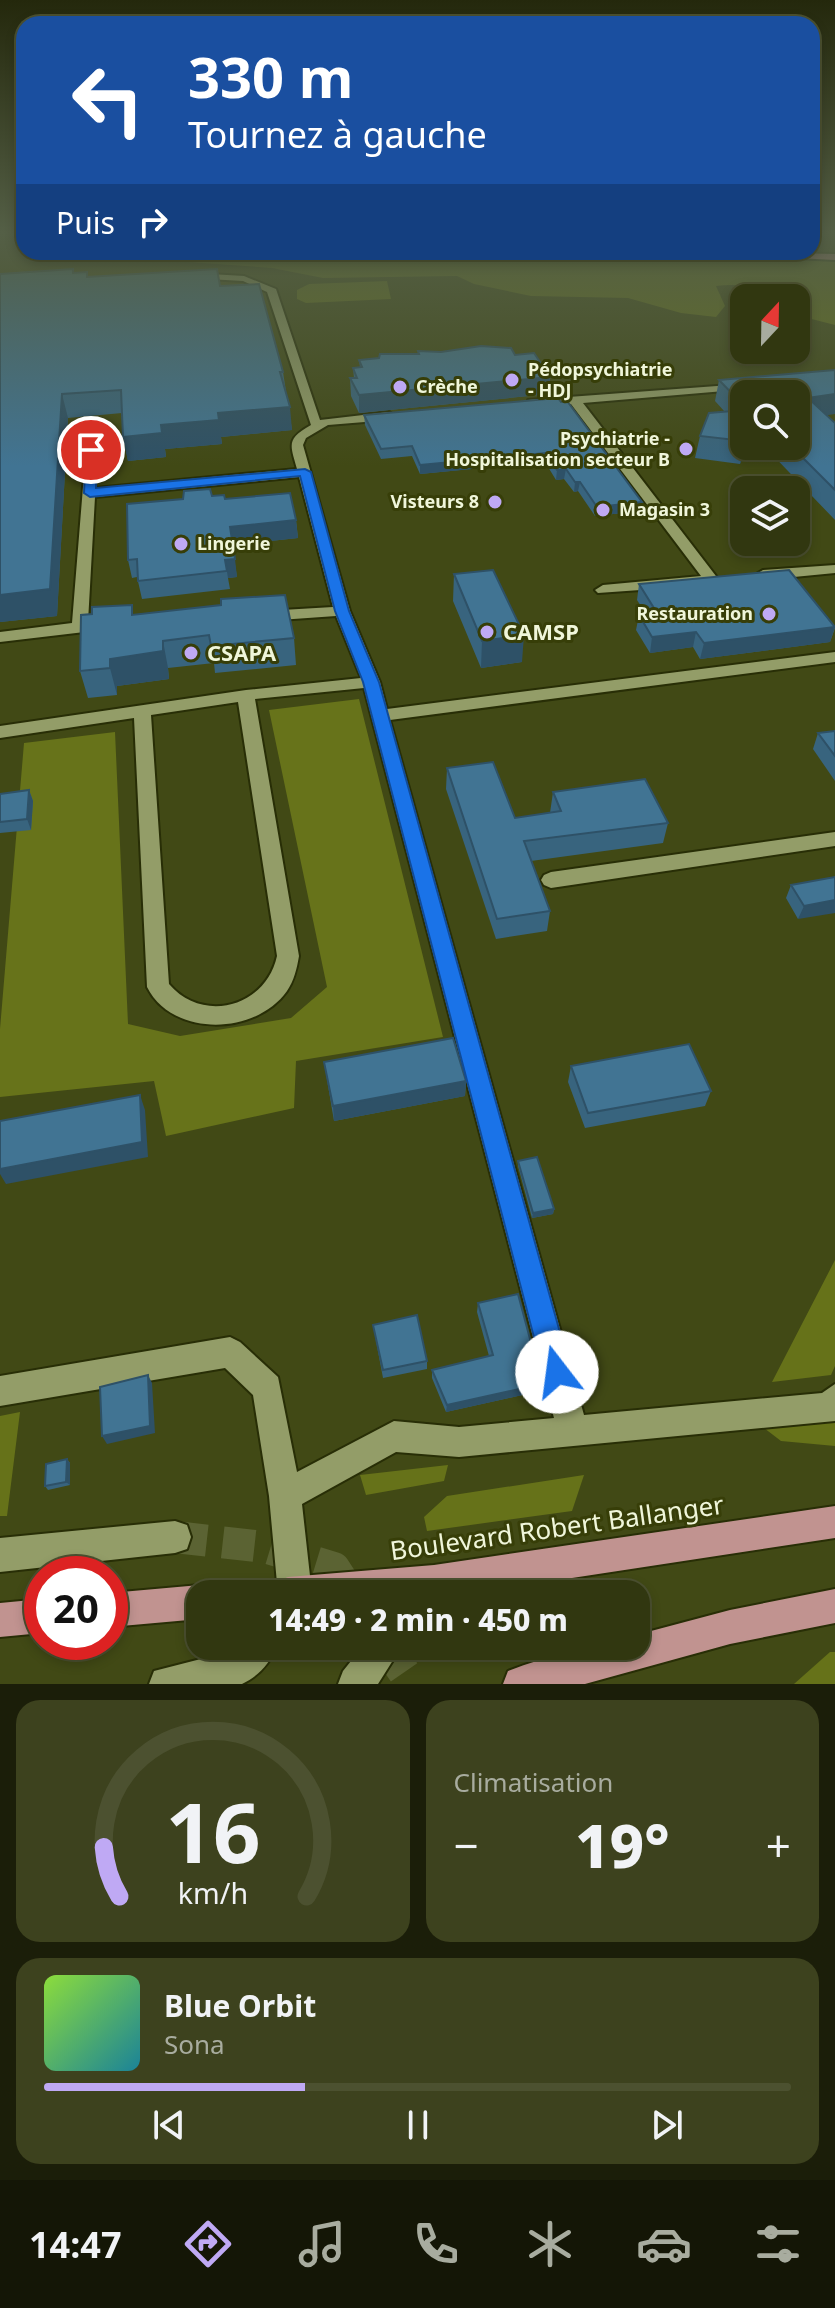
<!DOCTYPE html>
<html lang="fr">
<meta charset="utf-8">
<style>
:root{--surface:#313710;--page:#3d421e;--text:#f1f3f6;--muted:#a8ac9f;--line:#4c5130;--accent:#bfa9f4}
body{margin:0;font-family:"Noto Sans",sans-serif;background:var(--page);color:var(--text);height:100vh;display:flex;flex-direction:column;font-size:30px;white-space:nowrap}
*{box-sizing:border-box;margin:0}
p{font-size:26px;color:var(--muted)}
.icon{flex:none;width:44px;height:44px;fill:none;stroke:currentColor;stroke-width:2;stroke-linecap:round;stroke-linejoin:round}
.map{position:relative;height:1684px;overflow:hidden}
.side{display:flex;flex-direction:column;gap:16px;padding:16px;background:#1b1e09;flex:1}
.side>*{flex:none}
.hud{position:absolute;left:16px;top:16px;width:804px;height:244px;border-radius:24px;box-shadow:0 4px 12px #0003,0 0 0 2px var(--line);background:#1a4fa0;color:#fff;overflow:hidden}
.needle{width:52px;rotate:22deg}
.controls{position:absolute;left:730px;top:284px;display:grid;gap:16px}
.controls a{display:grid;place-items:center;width:80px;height:80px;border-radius:16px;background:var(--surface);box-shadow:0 4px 12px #0003,0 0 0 2px var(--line);font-size:40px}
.speed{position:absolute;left:24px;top:1556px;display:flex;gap:16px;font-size:40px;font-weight:700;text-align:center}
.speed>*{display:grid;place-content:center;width:104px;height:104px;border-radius:50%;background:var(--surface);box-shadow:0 4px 12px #0003,0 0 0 2px var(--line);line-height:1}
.speed .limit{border:12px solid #d22;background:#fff;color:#111}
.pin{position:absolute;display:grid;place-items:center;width:68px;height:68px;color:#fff;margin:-34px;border:4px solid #fff;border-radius:50%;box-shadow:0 2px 8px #0007}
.me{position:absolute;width:88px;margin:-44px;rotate:345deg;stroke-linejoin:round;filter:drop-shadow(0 0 6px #0008)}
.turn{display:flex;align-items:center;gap:28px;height:168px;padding:0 40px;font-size:36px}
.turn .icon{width:104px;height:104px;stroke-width:2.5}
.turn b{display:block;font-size:56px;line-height:68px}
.then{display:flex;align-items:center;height:76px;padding:0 40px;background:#0003;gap:16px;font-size:30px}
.big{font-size:60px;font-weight:800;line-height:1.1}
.side .tile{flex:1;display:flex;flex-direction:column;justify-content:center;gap:12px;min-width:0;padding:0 28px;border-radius:24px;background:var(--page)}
.side .dial{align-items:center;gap:0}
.dial svg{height:208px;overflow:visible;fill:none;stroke:var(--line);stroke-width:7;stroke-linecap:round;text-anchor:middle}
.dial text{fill:var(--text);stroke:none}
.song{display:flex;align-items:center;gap:24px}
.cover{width:96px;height:96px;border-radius:12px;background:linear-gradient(135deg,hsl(90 70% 55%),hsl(190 70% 35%))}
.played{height:8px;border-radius:4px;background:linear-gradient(90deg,var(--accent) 35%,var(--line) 35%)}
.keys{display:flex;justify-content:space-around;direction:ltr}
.heat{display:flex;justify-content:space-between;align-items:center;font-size:44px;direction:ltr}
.side .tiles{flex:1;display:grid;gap:16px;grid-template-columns:1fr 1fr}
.tile:last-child{grid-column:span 2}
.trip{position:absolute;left:186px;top:1580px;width:464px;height:80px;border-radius:24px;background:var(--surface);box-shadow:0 4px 12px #0003,0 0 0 2px var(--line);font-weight:800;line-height:80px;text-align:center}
.tab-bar{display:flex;height:128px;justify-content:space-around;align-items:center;background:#141606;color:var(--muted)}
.tab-bar .icon{width:56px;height:56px}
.tab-bar .on{color:var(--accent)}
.tab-bar b{font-size:36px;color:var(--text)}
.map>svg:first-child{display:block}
.green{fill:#667219}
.forest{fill:#67731a}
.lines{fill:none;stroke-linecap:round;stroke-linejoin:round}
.minor-tunnel{stroke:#5b6333;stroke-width:32;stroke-dasharray:32 16;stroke-linecap:butt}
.minor-casing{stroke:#282e06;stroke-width:4}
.major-casing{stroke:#282e06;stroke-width:4}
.highway-casing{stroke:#282e06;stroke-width:4}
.minor{fill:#939d68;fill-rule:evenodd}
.major{fill:#c19390;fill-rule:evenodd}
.highway{fill:#df8daa;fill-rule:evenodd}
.wall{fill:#38647e}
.shaded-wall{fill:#2e5167}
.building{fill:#417493;stroke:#2e5167;stroke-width:2}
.route{fill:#1a73e8;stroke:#114b97;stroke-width:2}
.poi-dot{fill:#bfa9f4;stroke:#373e08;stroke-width:3}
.labels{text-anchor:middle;stroke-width:6;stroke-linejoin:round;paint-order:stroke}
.far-poi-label{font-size:18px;font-weight:bold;fill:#f0f6da;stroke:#373e08;text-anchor:start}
.poi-label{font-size:22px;font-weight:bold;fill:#f0f6da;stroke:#373e08;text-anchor:start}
.near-street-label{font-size:26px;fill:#f0f6da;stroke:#373e08}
</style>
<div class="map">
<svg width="835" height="1684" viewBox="0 0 835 1684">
<rect width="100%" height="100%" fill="#414915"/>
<!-- green -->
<path class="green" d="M835,1260V1366L831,1375L772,1382Z
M835,1411V1446L781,1441L764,1428Z
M20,1412L7,1516H0V1416Z
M448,1465L444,1481L366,1495L360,1475Z
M584,1475L572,1511L427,1531L424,1517L447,1496Z
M830,1652H835V1684H794Z"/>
<!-- forest -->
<path class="forest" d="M159,252H662L835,260V325L796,315V298C782,298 776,292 764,289C748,285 732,284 716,286L725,306L716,317L681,313L628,298L531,296L474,284L457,276L323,278L272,268L188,262Z
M387,281L391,299L306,303L297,299V290L309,284Z
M359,699L443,1037L296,1061L294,1108L166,1136L154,1081L0,1097V1029L24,743L115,732L128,1024L180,1036L291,1018L327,987L269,710Z"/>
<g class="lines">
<!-- minor-tunnel -->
<path class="minor-tunnel" d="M175,1537L265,1547L334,1568L351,1594
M386,1646L412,1684"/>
<defs>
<path id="minor" d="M193,273L244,276L276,289L320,420L389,412L395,416L389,420L328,425L306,438L303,445L350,611L380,682L387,709L835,652V662L390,720L584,1415L822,1393L835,1384V1421L459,1457L396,1452L302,1504L312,1594H278L269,1496L253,1395L225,1368L0,1406V1376L230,1337L240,1342L278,1377L297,1472L394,1421L459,1427L554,1418L364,688L255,699L299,956C297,968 294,981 287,991C255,1036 172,1037 147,987L134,718L0,738V726L246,690L361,678L336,616L265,621L257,616L265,611L333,607L299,477L95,497L88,622L99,623L101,626L93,631L0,642V632L72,623L88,425L98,428L95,488L297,469C290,444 286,439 311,425L267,292L243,281L190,278ZM238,702L277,956C266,1007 203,1024 169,984L151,715Z
M744,384L748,385V389L583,403L719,580L711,585L598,593L595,590L603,585L701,576L571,404L532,407L528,406V400Z
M835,565V573L763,580L755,575L763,570Z
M835,832V846L551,888L544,885L541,880L544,875L551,872Z
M175,1521L187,1525L191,1537L187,1549L175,1553L0,1572V1538Z
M237,1646H277C270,1663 259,1676 242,1684H149L154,1671L232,1651Z
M363,1646H402L378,1684H338L343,1671Z"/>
<path id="major" d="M835,1506V1538L466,1594H271L276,1582L288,1577L434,1565Z
M200,1585L212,1590L214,1594H200V1619L110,1627V1593Z
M835,1589V1623L730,1644L585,1684H503L508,1671C549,1655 592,1646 636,1646V1635L730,1610Z
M42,1599V1633L0,1637V1603Z"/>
<path id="highway" d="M729,252L835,254V260L735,255Z"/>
</defs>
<!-- minor casing -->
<use href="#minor" class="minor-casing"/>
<!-- major casing -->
<use href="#major" class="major-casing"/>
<!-- highway casing -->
<use href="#highway" class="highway-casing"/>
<!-- minor -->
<use href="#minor" class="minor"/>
<!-- major -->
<use href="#major" class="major"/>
<!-- highway -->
<use href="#highway" class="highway"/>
</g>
<!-- wall -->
<path class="wall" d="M74,273L88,277L220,286L283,372L292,430L221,437L222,444L165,449L166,457L128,461L123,437L122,413L68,418L57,616L0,622V274Z
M418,351L515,355L550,377L549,394L359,413L351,396L350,378H354L353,368L360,367L359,360L418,354Z
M719,380L827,415L835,423V520L764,446H796L744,394V446H748L740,464L695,458L700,436L725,412L715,401Z
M558,398L641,511L595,516L578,491L574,492L564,479L556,480L545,462L420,474L412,456L381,459L365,425L364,415Z
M212,496L296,520L298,538L232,545L237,577L228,578L230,589L142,599L137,577L132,578L128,560Z
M454,574L522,662L481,668L453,601Z
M639,584L835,627V628L830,642L700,659L693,647L650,653L636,630L639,615L646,614L637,600Z
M92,614L134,615L294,638L296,665L215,673L214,663L168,668L169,679L117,686V695L88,698L80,671Z
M835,731V781L813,749L818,733Z
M447,768L515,818L550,813L553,792L668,823L663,843L531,861L550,911L547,931L496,939L446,789Z
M29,790L33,801L31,830L0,833V794Z
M835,877L798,919L786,898L791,885Z
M324,1062L466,1081L465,1096L334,1121Z
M571,1066L711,1091L705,1106L585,1128L568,1082Z
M518,1161L554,1209L553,1214L532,1218L518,1166Z
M478,1303L540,1391L446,1412L432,1378V1370L489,1356L477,1312Z
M373,1325L427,1361V1369L383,1378Z
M67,1459L70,1463V1485L48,1490L45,1486Z"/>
<!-- shaded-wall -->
<path class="shaded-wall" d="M550,377L549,394L359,413V395Z
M62,394L68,418L57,616L0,622V595Z
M835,394V414L802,419L808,398Z
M290,407L292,430L221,437L222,444L165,449L166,457L128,461L123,437L161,425L218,413Z
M744,446H748L740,464Z
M546,453L545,462L420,474V465Z
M566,469L564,479L556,480L557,470Z
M575,482H580L578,491L574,492Z
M642,502L641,511L595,516L597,507Z
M296,520L298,538L232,545L230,527Z
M235,559L237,577L228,578L225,560Z
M835,627L830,642L700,659L704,643Z
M696,632L693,647L650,653L652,637Z
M524,635L522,662L481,668L482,641Z
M163,641L168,668L169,679L117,686V695L110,668V659Z
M29,790L33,801L31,830L27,819Z
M835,900V913L798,919L804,906Z
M466,1081L465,1096L334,1121L333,1106Z
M140,1095L145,1110L148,1157L6,1184L0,1174V1169Z
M554,1209L553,1214L532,1218L533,1213Z
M148,1375L152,1383L155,1433L107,1444L102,1436Z
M542,1384L540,1391L446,1412L447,1405Z
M67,1459L70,1463V1485L66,1482Z"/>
<!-- building -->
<path class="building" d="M73,269V273L87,272V277L217,269L220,286L259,284L283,372H280L290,407L218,413L219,420L161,425L162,433L123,437L121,390L62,394L50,589L0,595V274Z
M481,346L511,348L515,355L534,353L550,377L359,395L350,378H357L353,368L362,367L359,360L379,358L380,354H419L418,351L441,352Z
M835,370V394L808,398L835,423V490L791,446H796V394H744V406L719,380Z
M558,398L561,402L567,401L642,502L597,507L580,482H575L566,469L557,470L546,453L420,465L412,446L381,449L364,415Z
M744,410V441L700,436L709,413Z
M210,489L212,496L224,495L225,499L290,493L296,520L230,527L235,559L225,560L227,571L138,581L137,559L128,560L127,504L183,499L184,491Z
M493,570L524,635L482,641L454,574Z
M789,570L835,627L704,643L696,632L652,637L639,615L657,613L639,584Z
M285,595L294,638L211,646L209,635L163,641V651L110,659V668L80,671L81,615L92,614V607L132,605V615L221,605V599Z
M835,731V756L818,733Z
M493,762L515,818L561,811L553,792L645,779L668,823L524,841L550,911L497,919L447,768Z
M29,790L27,819L0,822V794Z
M835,877V900L804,906L791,885Z
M453,1038L466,1081L333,1106L324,1062Z
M689,1044L711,1091L588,1113L571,1066Z
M140,1095L142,1142L0,1169V1121Z
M537,1157L554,1209L533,1213L518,1161Z
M518,1294L542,1384L447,1405L432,1370L493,1355L478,1303Z
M417,1315L427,1361L383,1370L373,1325Z
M148,1375L150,1426L102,1436L100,1387Z
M67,1459L66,1482L45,1486L46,1464Z"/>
<!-- sky -->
<linearGradient id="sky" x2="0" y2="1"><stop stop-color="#24280c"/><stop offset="0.5" stop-color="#545f46"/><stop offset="1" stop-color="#545f46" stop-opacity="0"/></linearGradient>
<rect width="835" height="466" fill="url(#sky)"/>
<!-- route -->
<path class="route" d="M91,446L97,450L96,488L305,469L311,472L349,611L379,682L571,1372L567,1381L557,1385L547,1381L543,1372L363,682L335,611L300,476L90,497L84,493L86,450Z"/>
<!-- markers -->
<g class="poi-dot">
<circle cx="512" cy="380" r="8"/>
<circle cx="400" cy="387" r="8"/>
<circle cx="686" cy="449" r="8"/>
<circle cx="495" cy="502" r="8"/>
<circle cx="603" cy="510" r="8"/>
<circle cx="181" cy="544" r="8"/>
<circle cx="769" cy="614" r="8"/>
<circle cx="487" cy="632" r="8"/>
<circle cx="191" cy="653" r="8"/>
</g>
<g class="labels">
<!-- far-poi labels -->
<g class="far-poi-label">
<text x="528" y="376">Pédopsychiatrie<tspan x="528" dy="21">- HDJ</tspan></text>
<text x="416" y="393">Crèche</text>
<text x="670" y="445" text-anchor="end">Psychiatrie -<tspan x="670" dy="21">Hospitalisation secteur B</tspan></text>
<text x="479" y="508" text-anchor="end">Visteurs 8</text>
<text x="619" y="516">Magasin 3</text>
<text x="197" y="550">Lingerie</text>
<text x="753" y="620" text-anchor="end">Restauration</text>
</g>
<!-- poi labels -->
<g class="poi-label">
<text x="503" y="640">CAMSP</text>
<text x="207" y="661">CSAPA</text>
</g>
<!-- near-street labels -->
<g class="near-street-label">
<text transform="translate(557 1528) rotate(-8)" y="9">Boulevard Robert Ballanger</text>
</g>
</g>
</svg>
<div class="controls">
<a><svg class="needle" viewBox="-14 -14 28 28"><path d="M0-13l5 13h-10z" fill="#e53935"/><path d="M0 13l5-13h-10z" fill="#a8ac9f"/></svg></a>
<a><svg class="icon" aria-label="search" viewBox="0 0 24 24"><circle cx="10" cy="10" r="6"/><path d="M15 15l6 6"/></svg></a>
<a><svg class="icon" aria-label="layers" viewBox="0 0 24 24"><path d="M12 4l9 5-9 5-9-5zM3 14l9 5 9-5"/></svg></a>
</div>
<div class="speed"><div class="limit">20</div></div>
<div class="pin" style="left:91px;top:450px;background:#d93025"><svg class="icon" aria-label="arrive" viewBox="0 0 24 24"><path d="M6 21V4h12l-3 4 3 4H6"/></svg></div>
<svg class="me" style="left:557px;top:1372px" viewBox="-20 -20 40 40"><circle r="19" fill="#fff"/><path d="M0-13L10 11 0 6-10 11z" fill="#1a73e8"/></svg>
<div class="trip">14:49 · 2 min · 450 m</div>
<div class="hud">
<div class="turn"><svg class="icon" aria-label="left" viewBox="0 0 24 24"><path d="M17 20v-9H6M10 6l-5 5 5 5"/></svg><div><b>330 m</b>Tournez à gauche</div></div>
<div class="then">Puis<svg class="icon" aria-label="right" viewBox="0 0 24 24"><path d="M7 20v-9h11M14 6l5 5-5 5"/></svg></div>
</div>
</div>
<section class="side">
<div class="tiles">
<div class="tile dial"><svg viewBox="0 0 100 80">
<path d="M14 69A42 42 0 1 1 86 69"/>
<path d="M14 69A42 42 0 0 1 8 50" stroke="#bfa9f4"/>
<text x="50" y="56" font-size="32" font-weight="700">16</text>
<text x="50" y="72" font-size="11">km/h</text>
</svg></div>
<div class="tile"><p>Climatisation</p>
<div class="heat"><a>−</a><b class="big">19°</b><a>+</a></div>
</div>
<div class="tile">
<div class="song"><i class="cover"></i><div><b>Blue Orbit</b><p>Sona</p></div></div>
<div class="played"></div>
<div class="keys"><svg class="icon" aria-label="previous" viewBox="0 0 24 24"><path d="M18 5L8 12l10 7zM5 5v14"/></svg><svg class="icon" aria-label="pause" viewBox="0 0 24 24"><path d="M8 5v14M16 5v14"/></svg><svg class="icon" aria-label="next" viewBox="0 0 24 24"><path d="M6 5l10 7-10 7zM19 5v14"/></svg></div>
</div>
</div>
</section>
<nav class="tab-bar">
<b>14:47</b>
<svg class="icon on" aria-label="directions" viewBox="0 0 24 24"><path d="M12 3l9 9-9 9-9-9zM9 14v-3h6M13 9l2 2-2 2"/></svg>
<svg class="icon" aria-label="music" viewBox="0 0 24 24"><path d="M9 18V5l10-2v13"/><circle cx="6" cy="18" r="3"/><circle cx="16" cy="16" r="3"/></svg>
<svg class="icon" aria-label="phone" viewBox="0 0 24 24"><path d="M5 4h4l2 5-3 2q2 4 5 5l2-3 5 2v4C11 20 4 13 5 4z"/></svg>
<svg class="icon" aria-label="climate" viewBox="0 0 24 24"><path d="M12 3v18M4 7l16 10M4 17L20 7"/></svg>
<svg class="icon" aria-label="car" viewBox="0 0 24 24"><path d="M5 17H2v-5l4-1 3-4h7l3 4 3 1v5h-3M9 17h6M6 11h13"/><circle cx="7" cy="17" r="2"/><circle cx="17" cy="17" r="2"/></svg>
<svg class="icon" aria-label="filters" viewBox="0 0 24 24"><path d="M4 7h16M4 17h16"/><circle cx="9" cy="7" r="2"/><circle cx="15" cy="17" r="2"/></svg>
</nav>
